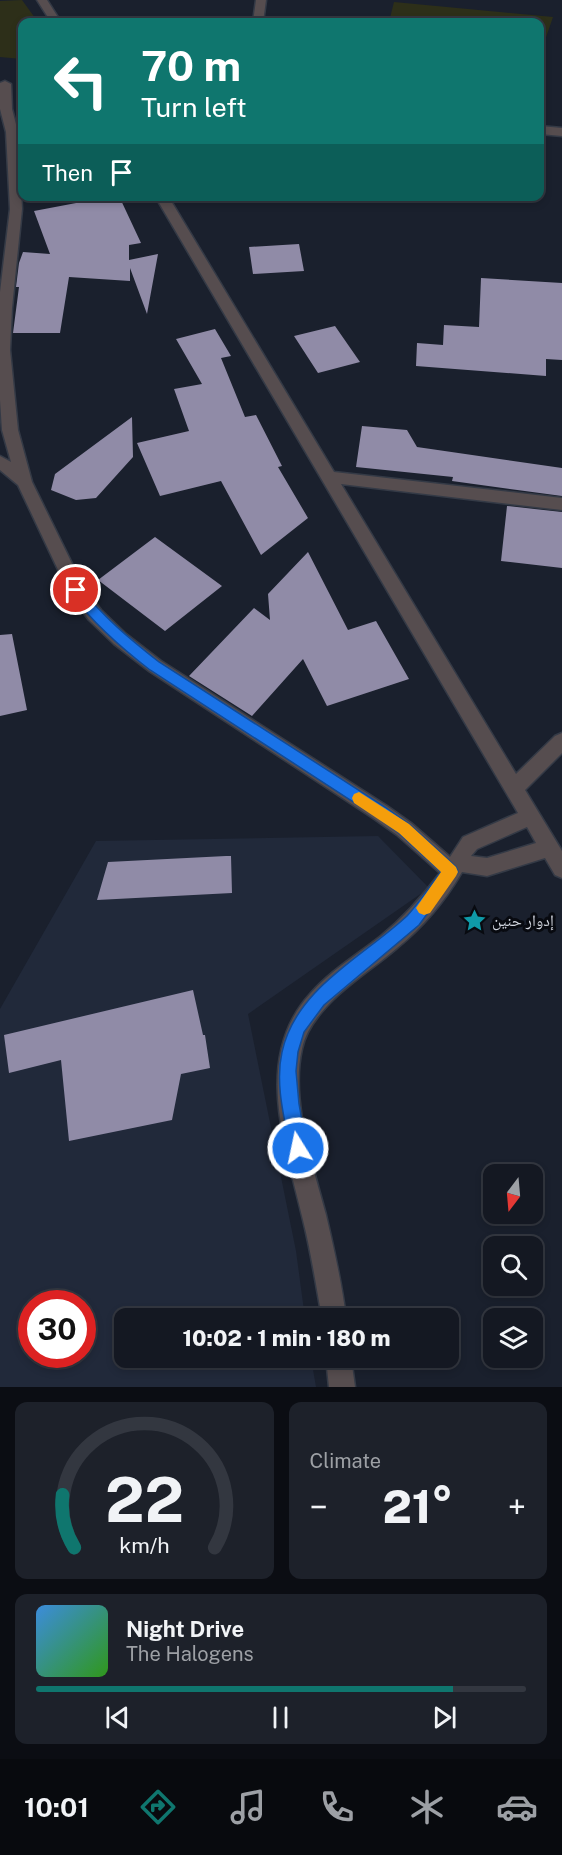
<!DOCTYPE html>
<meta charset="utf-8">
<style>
:root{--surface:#141822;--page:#1d212a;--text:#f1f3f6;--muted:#9da0a5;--line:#333740;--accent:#0f766e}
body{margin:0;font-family:"Public Sans","Noto Naskh Arabic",sans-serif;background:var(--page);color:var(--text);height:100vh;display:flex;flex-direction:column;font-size:22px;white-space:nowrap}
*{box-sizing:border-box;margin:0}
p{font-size:20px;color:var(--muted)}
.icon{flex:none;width:33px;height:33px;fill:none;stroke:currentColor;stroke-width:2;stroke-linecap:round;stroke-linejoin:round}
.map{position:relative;height:1387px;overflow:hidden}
.details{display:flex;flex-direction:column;gap:15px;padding:15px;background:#0b0d13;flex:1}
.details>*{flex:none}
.banner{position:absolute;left:18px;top:18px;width:526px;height:183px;border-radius:12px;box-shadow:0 3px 9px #0003,0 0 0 2px var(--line);background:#0f766e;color:#fff;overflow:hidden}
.needle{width:39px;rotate:196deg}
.fabs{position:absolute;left:483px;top:1164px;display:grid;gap:12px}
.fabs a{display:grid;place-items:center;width:60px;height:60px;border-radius:12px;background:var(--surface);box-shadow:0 3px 9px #0003,0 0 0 2px var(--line);font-size:30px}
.speed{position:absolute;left:18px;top:1290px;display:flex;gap:12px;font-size:30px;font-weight:700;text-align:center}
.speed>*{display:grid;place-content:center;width:78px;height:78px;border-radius:50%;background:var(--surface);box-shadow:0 3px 9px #0003,0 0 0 2px var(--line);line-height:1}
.speed .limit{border:9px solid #d22;background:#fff;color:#111}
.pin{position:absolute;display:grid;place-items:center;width:51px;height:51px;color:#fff;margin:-26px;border:3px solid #fff;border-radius:50%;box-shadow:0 2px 6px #0007}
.me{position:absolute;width:66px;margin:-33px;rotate:350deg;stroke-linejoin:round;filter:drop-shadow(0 0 4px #0008)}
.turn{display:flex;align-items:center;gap:21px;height:126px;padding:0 24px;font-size:27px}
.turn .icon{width:78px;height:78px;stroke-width:2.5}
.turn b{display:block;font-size:42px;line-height:51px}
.then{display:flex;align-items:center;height:57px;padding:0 24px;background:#0003;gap:12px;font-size:22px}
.big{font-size:45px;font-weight:800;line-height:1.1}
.details .widget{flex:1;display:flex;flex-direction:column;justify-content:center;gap:9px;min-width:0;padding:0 21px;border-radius:12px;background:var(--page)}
.details .dial{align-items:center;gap:0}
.dial svg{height:156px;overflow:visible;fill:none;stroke:var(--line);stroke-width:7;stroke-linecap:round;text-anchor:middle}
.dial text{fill:var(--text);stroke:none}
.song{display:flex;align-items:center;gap:18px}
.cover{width:72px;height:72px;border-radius:9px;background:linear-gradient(135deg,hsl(210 70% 55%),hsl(110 70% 35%))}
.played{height:6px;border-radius:3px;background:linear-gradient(90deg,var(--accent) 85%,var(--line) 85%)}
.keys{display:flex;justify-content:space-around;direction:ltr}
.heat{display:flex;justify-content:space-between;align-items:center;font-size:33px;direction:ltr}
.details .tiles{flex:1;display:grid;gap:15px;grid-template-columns:1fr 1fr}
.widget:last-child{grid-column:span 2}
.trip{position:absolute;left:114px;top:1308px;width:345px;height:60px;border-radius:12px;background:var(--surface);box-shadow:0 3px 9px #0003,0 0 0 2px var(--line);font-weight:800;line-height:60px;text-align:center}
.tab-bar{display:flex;height:96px;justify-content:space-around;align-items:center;background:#080a0e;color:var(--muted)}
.tab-bar .icon{width:42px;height:42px}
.tab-bar .current{color:var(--accent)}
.tab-bar b{font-size:27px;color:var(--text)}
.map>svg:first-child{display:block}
.built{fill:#21293a;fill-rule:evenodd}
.green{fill:#2d2f19}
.building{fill:#908ba7}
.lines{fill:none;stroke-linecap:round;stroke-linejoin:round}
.minor-casing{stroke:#343a46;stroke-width:3}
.minor{fill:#564d4f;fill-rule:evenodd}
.route{fill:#1a73e8;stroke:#114b97;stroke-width:1.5}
.slow{fill:#f59e0b}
.labels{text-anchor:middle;stroke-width:6;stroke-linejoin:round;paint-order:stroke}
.poi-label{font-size:16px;fill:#d3d7e0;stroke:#080a10;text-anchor:start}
</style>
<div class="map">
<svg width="562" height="1387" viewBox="0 0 562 1387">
<rect width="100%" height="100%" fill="#1a202d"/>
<!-- built -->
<path class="built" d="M378,836L429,888L248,1014L296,1251L305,1318H124V1358H311L316,1387H0V1009L96,841ZM32,1304H82V1354H32Z"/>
<!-- green -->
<path class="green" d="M22,0L38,22H22V59L0,57V1Z
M394,2L553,17L540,55V22H389Z"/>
<!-- building -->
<path class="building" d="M113,196H119L141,243L129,245V260L158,254L147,314L130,268V281L69,277L60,333H13L19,287H16L19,263L23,252L50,254L34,211Z
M299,244L304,271L253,274L249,247Z
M481,278L562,283V360L546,359V376L416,366L417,343L443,345L444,325L479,327Z
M335,326L360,362L318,373L294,336Z
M215,329L231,356L221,358L245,417L256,415L282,466L278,467L308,518L261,555L221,481L160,496L137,443L189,431L174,389L202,384L176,339Z
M132,417L133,457L96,498L76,500L51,490L55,474Z
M362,426L407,430L417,447L562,468V496L452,481L453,477L356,467Z
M507,506L562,512V568L501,561Z
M155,537L222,586L165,631L98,580Z
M308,552L348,630L376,621L409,679L327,706L303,659L252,716L189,676L254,608L270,620L268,594Z
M12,634L27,710L0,716V635Z
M226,856H231L232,893L97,900L108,862Z
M193,990L203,1035H205L210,1068L181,1074L172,1120L69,1141L61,1060L9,1073L4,1035Z"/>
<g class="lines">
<defs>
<path id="minor" d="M37,0H47L61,22H51Z
M256,0H266L263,22H253Z
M5,81L11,84L12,109L18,132L22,209L12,308L10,350L18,430L32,482L83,586L101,610L126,634L161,661L387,806L411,823L450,857L463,837L518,813L155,196H168L334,472L562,498V510L341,484L516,774L555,736L562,733V753L525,790L562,851V878L555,875L545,858L487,876L462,872C445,901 423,927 397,948C374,968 347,984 327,1006C315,1019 305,1033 302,1049C290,1100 313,1166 326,1215C334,1249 342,1284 346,1318H322C316,1285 311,1252 303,1220C286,1146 252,1058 310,994C330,971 357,955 381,936C403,918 422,897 440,873L397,835L373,818L149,671L114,644L89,620L70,595L18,485L0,470V456L11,462L2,430L0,400V292L10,209L6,132L0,109V83ZM527,827L536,843L487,858L471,856L477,849Z
M540,126L562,128V136L540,134Z
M326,1358H351L355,1387H329Z"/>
</defs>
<!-- minor casing -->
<use href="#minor" class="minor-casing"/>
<!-- minor -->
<use href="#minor" class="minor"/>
</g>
<!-- route -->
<path class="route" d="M76,586L80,587C103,617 130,639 159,662L385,807L409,824L456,867L458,872L419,925L324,1005L304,1032L298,1052L296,1071L299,1104L307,1148L304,1154L298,1156L292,1154L290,1148C284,1117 275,1083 282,1052C296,988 363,957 407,916C419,903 430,886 441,872L399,833L375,816L150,670C120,647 94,624 71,594L69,590Z"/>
<!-- slow -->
<path class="slow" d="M359,792L409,824L456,867L458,872L456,876L430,913L424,915L419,913L416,908L441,872L399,833L354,803L352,798L354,794Z"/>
<!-- icons -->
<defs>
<symbol id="sight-bare" viewBox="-9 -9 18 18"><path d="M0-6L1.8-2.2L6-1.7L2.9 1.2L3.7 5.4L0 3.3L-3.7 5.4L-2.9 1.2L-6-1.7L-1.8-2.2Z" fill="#0f9aa8" stroke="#080a10" stroke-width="2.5" paint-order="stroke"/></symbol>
</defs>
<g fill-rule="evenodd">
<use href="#sight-bare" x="458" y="904" width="33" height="33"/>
</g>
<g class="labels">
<!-- poi labels -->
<g class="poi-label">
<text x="492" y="926">إدوار حنين</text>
</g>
</g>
</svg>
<div class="fabs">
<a><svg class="needle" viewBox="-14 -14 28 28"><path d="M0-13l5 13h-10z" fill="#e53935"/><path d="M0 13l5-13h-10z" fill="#9da0a5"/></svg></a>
<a><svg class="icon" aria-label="search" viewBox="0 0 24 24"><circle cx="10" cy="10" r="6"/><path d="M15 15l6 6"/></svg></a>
<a><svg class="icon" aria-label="layers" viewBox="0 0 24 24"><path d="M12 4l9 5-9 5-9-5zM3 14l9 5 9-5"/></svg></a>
</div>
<div class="speed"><div class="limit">30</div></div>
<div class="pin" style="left:76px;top:590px;background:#d93025"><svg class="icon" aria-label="arrive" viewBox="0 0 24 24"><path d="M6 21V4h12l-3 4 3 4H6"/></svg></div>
<svg class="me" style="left:298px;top:1148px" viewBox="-20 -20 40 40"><circle r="17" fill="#1a73e8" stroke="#fff" stroke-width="3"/><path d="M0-11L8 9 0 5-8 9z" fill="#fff"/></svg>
<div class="trip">10:02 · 1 min · 180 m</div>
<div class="banner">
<div class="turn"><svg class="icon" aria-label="left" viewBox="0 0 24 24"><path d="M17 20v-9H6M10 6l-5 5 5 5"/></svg><div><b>70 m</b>Turn left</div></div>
<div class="then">Then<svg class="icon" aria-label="arrive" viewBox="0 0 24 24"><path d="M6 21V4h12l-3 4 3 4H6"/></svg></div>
</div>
</div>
<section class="details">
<div class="tiles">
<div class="widget dial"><svg viewBox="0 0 100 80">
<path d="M14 69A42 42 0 1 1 86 69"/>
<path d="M14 69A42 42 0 0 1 8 42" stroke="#0f766e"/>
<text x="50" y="56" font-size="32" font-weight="700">22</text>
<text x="50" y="72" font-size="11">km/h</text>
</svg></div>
<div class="widget"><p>Climate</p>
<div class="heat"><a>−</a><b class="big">21°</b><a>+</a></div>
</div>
<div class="widget">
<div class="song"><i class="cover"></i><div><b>Night Drive</b><p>The Halogens</p></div></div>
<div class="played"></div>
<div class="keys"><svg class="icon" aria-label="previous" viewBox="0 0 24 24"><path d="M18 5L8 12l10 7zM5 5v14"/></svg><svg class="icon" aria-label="pause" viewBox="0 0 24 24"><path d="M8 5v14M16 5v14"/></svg><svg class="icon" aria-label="next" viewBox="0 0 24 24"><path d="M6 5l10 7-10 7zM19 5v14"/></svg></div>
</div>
</div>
</section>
<nav class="tab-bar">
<b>10:01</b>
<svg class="icon current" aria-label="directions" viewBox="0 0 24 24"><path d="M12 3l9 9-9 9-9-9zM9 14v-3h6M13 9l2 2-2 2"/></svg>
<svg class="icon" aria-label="music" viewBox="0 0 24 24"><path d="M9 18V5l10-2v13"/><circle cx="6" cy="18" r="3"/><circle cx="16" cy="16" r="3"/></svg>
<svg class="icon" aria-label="phone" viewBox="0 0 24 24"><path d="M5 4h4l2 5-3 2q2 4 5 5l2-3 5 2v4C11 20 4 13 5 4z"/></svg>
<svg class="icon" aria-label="climate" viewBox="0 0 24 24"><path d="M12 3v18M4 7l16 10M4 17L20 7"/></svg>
<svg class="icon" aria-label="car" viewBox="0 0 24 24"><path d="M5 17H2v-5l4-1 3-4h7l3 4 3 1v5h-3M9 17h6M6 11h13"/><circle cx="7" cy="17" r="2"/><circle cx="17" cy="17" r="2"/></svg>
</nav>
